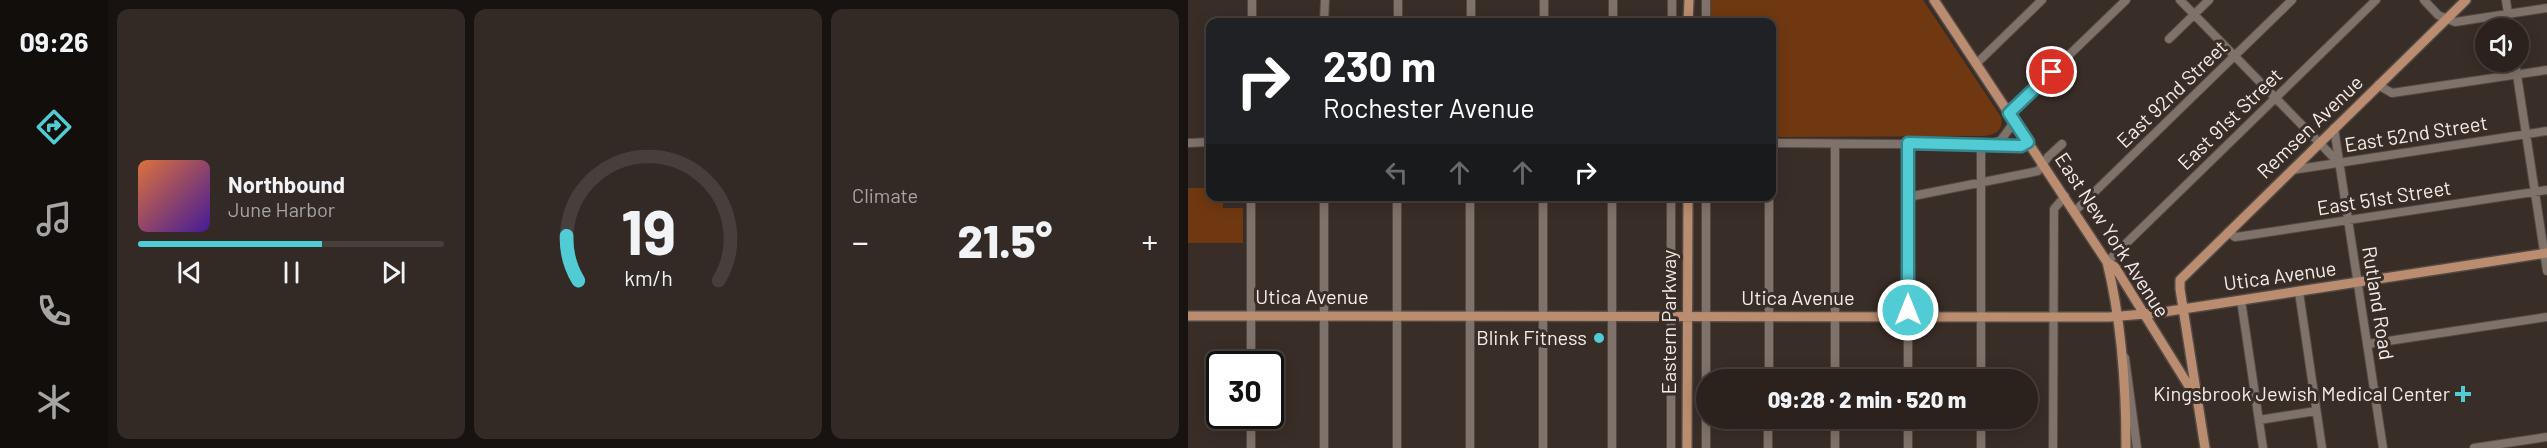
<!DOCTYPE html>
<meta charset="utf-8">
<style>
:root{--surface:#2b221d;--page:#332a26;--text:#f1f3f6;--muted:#a6a4a4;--line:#473f3b;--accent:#51ccd4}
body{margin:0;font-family:Barlow,sans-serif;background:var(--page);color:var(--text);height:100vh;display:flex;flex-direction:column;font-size:22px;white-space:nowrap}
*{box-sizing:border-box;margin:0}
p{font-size:20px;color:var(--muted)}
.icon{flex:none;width:33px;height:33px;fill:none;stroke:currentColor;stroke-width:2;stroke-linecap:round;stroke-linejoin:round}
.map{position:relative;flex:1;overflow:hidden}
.side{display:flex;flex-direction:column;gap:9px;padding:9px;background:#181310;width:1080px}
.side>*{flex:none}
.guide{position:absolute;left:18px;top:18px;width:570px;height:183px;border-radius:12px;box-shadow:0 3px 15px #0003,0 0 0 2px var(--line);background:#202124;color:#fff;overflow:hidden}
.tools{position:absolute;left:1287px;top:18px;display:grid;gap:12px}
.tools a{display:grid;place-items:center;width:54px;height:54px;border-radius:50%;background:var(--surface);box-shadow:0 3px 15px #0003,0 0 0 2px var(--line);font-size:30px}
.speed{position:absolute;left:18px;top:351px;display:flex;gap:12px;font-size:30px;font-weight:700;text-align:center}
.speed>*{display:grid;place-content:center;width:78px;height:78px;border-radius:50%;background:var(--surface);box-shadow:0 3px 15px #0003,0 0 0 2px var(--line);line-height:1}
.speed .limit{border:3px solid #111;border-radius:9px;background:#fff;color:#111}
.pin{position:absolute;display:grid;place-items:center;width:51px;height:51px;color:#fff;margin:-26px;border:3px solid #fff;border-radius:50%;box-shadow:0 2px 6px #0007}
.me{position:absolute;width:66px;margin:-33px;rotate:0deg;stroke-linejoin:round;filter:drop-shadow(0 0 4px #0008)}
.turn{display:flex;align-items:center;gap:21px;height:126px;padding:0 18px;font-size:27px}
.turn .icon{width:78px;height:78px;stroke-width:2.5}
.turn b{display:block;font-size:42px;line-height:51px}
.lanes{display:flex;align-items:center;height:57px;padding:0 18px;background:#0003;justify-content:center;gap:30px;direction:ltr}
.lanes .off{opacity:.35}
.big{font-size:45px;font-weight:800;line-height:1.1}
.side .tile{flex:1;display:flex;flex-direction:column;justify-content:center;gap:9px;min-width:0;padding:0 21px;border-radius:12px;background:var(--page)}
.side .dial{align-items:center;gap:0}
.dial svg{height:156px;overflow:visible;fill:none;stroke:var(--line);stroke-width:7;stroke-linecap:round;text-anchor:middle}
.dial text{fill:var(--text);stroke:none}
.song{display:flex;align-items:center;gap:18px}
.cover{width:72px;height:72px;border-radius:9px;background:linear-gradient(135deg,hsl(20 70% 55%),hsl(260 70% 35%))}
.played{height:6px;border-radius:3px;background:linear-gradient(90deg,var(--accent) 60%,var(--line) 60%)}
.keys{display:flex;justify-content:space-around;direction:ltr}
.heat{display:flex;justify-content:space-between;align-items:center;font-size:33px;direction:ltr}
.side .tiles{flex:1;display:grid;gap:9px;grid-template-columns:repeat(3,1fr)}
.trip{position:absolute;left:508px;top:369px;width:342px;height:60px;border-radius:30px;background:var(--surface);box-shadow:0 3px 15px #0003,0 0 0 2px var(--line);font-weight:800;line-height:60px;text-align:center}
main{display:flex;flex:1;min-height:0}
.dock{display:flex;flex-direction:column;width:108px;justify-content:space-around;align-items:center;background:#110e0c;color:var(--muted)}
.dock .icon{width:42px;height:42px}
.dock .active{color:var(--accent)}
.dock b{font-size:27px;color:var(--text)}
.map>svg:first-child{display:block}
.green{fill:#703811}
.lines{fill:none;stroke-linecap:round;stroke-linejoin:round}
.minor-casing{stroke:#534943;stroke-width:10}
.major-casing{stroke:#534943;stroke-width:12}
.minor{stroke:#7f726a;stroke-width:8}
.major{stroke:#ba8c70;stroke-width:9}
.route-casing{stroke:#35858a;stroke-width:15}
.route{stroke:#51ccd4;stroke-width:10}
.poi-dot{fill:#51ccd4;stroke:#392d27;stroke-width:2}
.labels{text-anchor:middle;stroke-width:6;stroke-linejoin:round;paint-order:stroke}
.street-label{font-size:20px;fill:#f4ece8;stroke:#392d27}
.poi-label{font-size:20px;fill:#f4ece8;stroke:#392d27;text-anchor:end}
</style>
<main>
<nav class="dock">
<b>09:26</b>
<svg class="icon active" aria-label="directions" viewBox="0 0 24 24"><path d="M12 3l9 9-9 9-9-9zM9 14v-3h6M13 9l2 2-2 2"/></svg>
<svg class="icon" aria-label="music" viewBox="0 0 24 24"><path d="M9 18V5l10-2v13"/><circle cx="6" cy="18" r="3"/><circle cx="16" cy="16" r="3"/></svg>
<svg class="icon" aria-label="phone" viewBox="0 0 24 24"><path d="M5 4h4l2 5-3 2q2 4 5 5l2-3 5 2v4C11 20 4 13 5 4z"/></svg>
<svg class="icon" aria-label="climate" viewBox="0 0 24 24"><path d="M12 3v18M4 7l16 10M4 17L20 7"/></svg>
</nav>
<section class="side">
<div class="tiles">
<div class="tile">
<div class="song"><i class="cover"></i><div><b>Northbound</b><p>June Harbor</p></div></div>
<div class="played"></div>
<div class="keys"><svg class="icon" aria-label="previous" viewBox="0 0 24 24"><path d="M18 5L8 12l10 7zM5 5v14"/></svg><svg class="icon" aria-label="pause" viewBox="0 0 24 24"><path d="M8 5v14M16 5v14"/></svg><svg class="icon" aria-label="next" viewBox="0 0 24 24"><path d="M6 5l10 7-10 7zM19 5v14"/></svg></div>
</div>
<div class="tile dial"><svg viewBox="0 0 100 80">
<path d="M14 69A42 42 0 1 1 86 69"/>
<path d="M14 69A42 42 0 0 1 8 46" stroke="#51ccd4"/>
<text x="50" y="56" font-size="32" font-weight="700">19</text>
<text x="50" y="72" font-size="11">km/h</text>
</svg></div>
<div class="tile"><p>Climate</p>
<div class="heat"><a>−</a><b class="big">21.5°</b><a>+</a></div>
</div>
</div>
</section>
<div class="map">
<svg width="1359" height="448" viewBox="0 0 1359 448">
<rect width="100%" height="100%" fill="#392d27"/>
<!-- green -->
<path class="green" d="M523,0H735L813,117C816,131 807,135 795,136L584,137V22H523Z
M0,188H22V196L35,197V208H55V243H0Z"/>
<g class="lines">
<defs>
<path id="minor" d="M992,0L1151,163
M1236,0L1250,15L1267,22L1359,8
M1318,0L1322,28
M64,22V0
M136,22L137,0
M210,22V0
M283,22V0
M356,22V0
M425,22V0
M484,22V0
M518,22V0
M981,39L1021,0
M1327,62L1359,271
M788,64L854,0
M1190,85L1204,93L1359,70
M821,113L938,0
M1146,128L1195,448
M0,143L22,142
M584,143L833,145L840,142
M806,143L813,140L827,121
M793,144V380
M1104,170L1359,131
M720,197L850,171L860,157L874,144
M887,211L1104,0
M1040,232L1047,237L1055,236L1359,190
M919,262L1188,0
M1111,292L1134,448
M1053,300L1075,448
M1180,344L1359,317
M937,358L949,448
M63,364V196
M581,380V196
M647,380V144
M720,380V143
M793,418V448
M1071,420L1128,411
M63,448V416
M136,448V196
M209,448V196
M282,448V196
M355,448V196
M424,448V196
M483,448V196
M518,448V196
M580,448V418
M647,448V418
M720,448V418
M865,448L866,209L877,196
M1286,448L1359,437"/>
<path id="major" d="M746,0L919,262L927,267L1007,396
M500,22L501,0
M919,262C934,323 938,385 938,448
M0,316L921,317L969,313L1359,253
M499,448L500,196
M1017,448L992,289V280L1278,0"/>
</defs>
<!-- minor casing -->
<use href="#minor" class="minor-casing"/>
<!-- major casing -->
<use href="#major" class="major-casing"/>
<!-- minor -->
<use href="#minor" class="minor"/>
<!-- major -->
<use href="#major" class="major"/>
</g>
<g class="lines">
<defs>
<path id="route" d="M720,310V143L833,146L840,142L821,113L864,72"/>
</defs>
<!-- route casing -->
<use href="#route" class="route-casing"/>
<!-- route -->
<use href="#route" class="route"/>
</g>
<!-- markers -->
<g class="poi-dot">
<circle cx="411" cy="338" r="6"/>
<path d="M1272 385h6v6h6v6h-6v6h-6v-6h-6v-6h6z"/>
</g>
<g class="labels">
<!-- street labels -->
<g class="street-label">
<text transform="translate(984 94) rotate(-44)" y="7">East 92nd Street</text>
<text transform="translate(1042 119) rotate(-44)" y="7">East 91st Street</text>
<text transform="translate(1122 127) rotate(-44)" y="7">Remsen Avenue</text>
<text transform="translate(1228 134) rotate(-9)" y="7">East 52nd Street</text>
<text transform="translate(1196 198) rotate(-9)" y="7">East 51st Street</text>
<text transform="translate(924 235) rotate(57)" y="7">East New York Avenue</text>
<text transform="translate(1092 276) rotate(-8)" y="7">Utica Avenue</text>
<text x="124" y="304">Utica Avenue</text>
<text x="610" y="305">Utica Avenue</text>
<text transform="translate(1190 303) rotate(81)" y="7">Rutland Road</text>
<text transform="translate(481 322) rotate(-90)" y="7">Eastern Parkway</text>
</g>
<!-- poi labels -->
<g class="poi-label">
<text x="399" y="345">Blink Fitness</text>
<text x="1262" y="401">Kingsbrook Jewish Medical Center</text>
</g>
</g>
</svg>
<div class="tools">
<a><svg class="icon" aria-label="sound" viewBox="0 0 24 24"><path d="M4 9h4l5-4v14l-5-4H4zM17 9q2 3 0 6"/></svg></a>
</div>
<div class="speed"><div class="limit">30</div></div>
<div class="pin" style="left:864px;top:72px;background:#d93025"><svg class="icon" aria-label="arrive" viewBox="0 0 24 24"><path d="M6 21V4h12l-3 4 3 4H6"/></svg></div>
<svg class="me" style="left:720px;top:310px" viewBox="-20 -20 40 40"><circle r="17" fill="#51ccd4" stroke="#fff" stroke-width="3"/><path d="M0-11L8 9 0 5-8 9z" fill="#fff"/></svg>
<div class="trip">09:28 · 2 min · 520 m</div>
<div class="guide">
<div class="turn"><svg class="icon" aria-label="right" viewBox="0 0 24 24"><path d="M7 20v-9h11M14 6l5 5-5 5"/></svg><div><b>230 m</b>Rochester Avenue</div></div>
<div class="lanes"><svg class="icon off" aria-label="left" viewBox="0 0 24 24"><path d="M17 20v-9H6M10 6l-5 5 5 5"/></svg><svg class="icon off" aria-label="ahead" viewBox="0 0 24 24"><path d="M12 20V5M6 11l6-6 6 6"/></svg><svg class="icon off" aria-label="ahead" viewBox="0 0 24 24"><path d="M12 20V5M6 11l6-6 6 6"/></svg><svg class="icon" aria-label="right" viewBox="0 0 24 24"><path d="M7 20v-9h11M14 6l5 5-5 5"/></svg></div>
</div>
</div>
</main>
